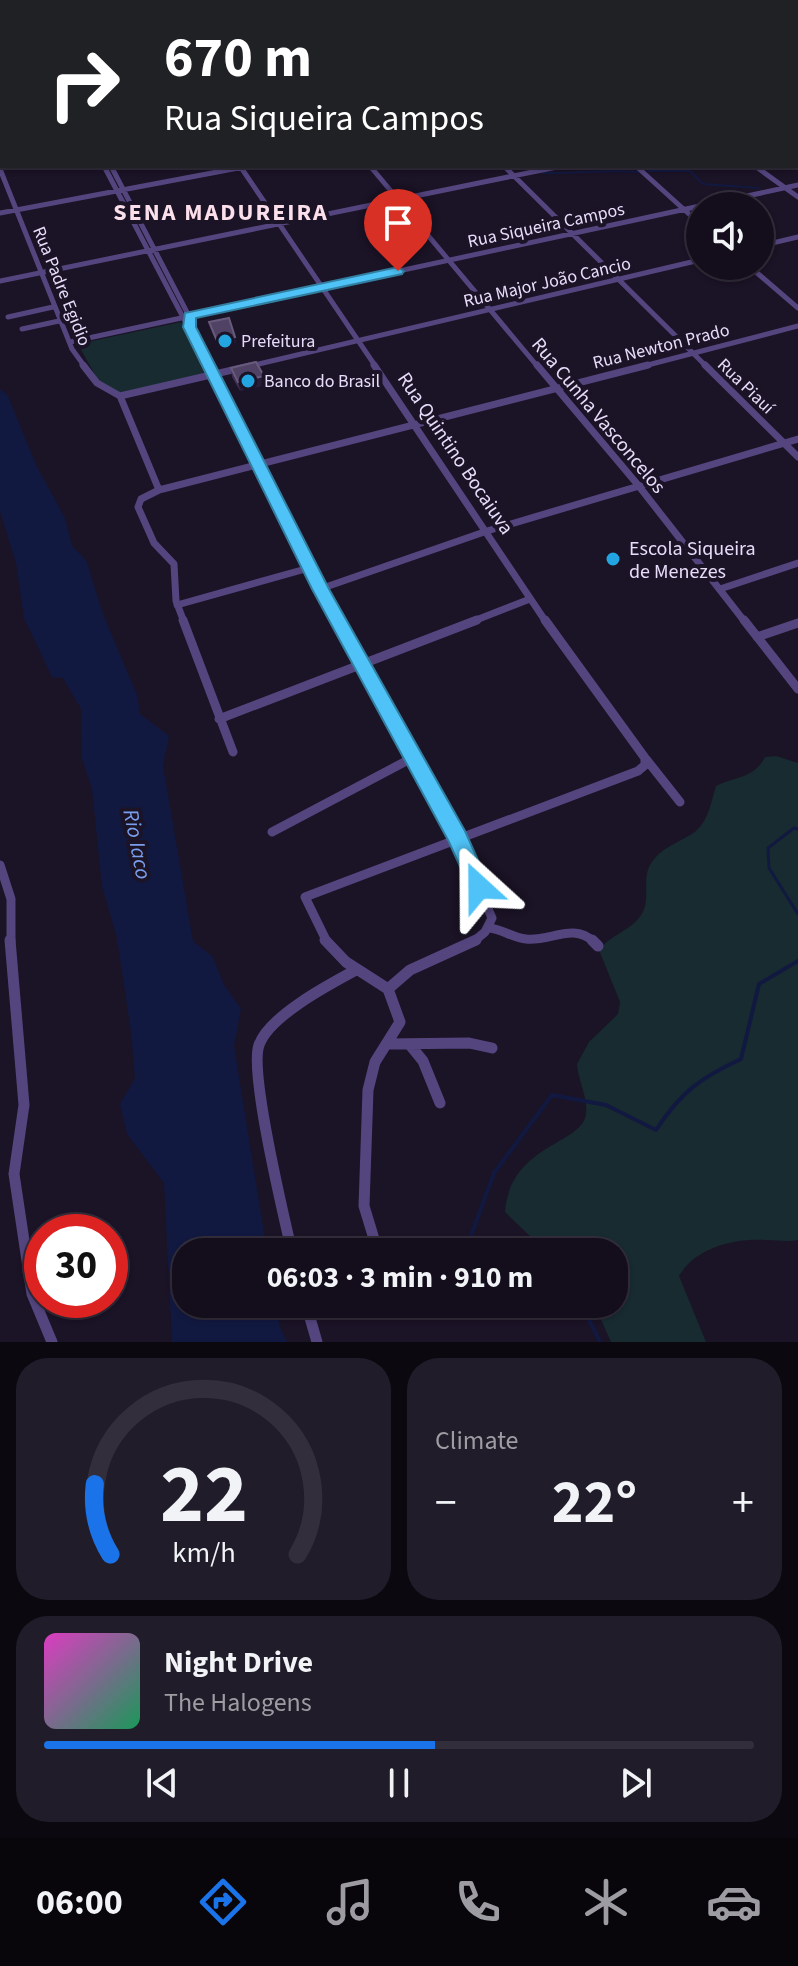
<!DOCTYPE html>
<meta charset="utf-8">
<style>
:root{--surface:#140e1c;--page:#211c29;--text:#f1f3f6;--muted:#9d9ca3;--line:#332e3b;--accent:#1a73e8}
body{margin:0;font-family:"Source Sans 3",sans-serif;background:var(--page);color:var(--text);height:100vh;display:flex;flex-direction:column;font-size:30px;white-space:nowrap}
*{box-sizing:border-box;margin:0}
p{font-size:26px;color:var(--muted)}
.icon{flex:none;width:44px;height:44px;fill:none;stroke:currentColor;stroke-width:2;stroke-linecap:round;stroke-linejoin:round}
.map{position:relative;height:1342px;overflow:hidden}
.details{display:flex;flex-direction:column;gap:16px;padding:16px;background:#0b080f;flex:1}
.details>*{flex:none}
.top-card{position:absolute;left:0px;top:0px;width:798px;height:168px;box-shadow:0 2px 6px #0004,0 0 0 2px var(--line);background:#202124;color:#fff;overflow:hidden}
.tools{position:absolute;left:686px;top:192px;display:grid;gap:16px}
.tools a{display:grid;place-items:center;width:88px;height:88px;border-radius:50%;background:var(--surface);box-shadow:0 2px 6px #0004,0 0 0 2px var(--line);font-size:40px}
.speed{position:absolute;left:24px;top:1214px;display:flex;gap:16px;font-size:40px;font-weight:700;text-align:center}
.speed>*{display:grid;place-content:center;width:104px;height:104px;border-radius:50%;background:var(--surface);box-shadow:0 2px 6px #0004,0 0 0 2px var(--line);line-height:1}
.speed .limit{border:12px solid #d22;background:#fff;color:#111}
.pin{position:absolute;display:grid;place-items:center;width:68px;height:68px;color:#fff;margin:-82px -34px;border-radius:50% 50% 50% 0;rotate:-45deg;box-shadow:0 0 8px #0007}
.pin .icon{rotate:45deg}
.me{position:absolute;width:88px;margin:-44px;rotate:336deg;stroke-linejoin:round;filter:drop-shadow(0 0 6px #0008)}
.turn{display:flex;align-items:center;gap:28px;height:168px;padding:0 32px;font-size:36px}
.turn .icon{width:104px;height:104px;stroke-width:2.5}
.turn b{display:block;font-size:56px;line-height:68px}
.big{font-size:60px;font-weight:700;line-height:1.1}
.details .widget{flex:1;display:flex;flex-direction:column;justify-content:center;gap:12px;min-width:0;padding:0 28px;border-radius:32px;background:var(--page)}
.details .dial{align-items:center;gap:0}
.dial svg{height:208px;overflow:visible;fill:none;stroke:var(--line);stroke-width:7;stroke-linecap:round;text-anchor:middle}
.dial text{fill:var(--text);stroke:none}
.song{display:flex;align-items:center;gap:24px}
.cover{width:96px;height:96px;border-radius:12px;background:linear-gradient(135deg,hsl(310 70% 55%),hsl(150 70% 35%))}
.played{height:8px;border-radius:4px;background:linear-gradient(90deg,var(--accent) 55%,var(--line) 55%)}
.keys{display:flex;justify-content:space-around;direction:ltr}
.heat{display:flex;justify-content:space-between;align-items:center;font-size:44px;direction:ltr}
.details .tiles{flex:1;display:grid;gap:16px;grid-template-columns:1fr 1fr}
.widget:last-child{grid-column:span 2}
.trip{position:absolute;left:172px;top:1238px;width:456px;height:80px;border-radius:32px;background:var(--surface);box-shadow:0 2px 6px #0004,0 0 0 2px var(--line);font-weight:700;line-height:80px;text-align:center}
.menu{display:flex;height:128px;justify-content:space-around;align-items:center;background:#08060b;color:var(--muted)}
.menu .icon{width:56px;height:56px}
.menu .on{color:var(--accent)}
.menu b{font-size:36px;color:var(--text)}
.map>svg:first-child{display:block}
.green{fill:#172b30}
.water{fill:#121941}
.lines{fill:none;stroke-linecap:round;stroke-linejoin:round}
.stream-far2{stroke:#121941;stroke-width:2}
.stream-far1{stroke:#121941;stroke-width:3}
.stream{stroke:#121941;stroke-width:4}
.street-far4{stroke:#54457f;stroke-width:4}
.street-far3{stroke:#54457f;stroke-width:5}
.street-far2{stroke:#54457f;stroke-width:7}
.street-far1{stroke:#54457f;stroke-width:9}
.street{stroke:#54457f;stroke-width:11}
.secondary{fill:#9b81ee;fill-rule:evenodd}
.wall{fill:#3e2f52}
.shaded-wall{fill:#281c39}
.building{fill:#504264;stroke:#685a7b;stroke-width:2}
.route{fill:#4fc3f7;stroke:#337fa1;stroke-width:2}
.poi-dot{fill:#23a5e1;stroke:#1b1326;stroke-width:3}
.labels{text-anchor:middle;stroke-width:8;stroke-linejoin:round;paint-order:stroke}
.far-street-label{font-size:18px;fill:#e7ddfa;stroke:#1b1326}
.far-poi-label{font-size:18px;fill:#e7ddfa;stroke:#1b1326;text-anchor:start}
.street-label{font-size:20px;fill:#e7ddfa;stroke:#1b1326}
.poi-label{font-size:20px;fill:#e7ddfa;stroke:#1b1326;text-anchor:start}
.water-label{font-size:22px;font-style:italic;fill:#799eed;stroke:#1b1326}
.far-district-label{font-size:24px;font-weight:bold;letter-spacing:2px;fill:#fbdfeb;stroke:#1b1326}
</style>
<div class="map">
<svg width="798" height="1342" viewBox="0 0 798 1342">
<rect width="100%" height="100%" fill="#1b1326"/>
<!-- green -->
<path class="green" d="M181,322L207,373L119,393L100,384L78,344Z
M776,756L798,763V1240C787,1242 777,1240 765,1240C734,1238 695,1248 679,1276L706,1342H611L594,1304H614V1252H556L535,1241L505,1212C510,1144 582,1145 586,1114C588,1097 578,1081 577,1064L589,1042L618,1014L620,1002L599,950C610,935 632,930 641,915C653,897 638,876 655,858C666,845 683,841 696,831C709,819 711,802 716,786C735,776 754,779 765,757Z"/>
<!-- water -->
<path class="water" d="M0,389L8,396L36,465L65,518L72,546L86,560L103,614L137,695L140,714L169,736L163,766L193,941L213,957L223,983L241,1009L234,1046L267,1252H186V1304H276L280,1327L287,1342H172L164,1183L127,1134L120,1104L135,1078L131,1032L117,938L102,886L92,789L82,758L81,709L63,678L52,677L24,618L16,563L0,511Z"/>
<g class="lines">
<!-- stream-far2 -->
<path class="stream-far2" d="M648,171H690L703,184L759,188
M542,173C576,174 606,169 639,172"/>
<!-- stream-far1 -->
<path class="stream-far1" d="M798,829L794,828L768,848L769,868L798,914"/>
<!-- stream -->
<path class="stream" d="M465,1252L494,1173L552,1095L606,1105L656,1130C681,1092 700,1078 741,1059L759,984L798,961
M581,1304L600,1342"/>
<!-- street-far4 -->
<path class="street-far4" d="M650,0L670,2
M797,0L798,4
M122,2L135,0
M378,2L391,0
M575,2L598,0"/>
<!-- street-far3 -->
<path class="street-far3" d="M104,166L209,367
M111,166L190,318
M240,166L376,367
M370,166L538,367
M504,166L707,367
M636,166L700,224
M755,166L798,197
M0,169L72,349L85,367
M701,206L798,185
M0,213L249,166
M760,246L798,237
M749,266L798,308
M0,281L562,166
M8,317L53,307
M22,329L59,321
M70,342L700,206
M246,367L700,260
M640,367L798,326"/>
<!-- street-far2 -->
<path class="street-far2" d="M83,365L97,383L120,396
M208,365L338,622
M374,365L546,622
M537,365L638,485L745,622
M705,365L798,457
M120,396L254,365
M120,396L159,490
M320,589L487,531L798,439
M720,589L798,563
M177,605L309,568
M184,622L176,601L174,564L154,543L138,507L141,499L159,490L648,365
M471,622L530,599"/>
<!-- street-far1 -->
<path class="street-far1" d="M183,620L233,752
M337,620L457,838L492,918L485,932L473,942
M744,620L798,689
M757,637L798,623
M219,719L477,620
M646,759L680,802
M272,832L412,758
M0,865L11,899V942
M489,928C502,929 513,938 526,939C550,942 573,922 594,942
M327,942L305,897L638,771L645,765V758L545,620"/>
<!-- street -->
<path class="street" d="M10,940L24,1105L14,1174L32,1294L52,1342
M325,940L346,962L388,989
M592,940L598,946
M386,1044L469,1043L492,1048
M410,1045L423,1061L440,1103
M292,1252C284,1217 249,1072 259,1045C269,1016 330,984 356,970
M378,1252L364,1206L368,1090L375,1062L400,1022L388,989L410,970L476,940
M306,1304L317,1342"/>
<!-- secondary -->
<path class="secondary" d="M439,0H445L447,2H441Z
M532,0L529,2H521L524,0Z"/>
</g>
<!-- wall -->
<path class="wall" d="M231,368L265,385L240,391L232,377Z"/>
<!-- shaded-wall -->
<path class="shaded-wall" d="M235,337L236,343L217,347V341Z
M264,376L265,385L240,391L238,382Z"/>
<!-- building -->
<path class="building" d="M229,318L235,337L217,341L209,322Z
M256,362L264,376L238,382L231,368Z"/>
<!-- route -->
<path class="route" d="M398,267L404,271L402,274L196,318V327L329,589L465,831L490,887L487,893L479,896L472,893L449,842L312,589L183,327L185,313Z"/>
<!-- markers -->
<g class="poi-dot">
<circle cx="225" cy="341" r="8"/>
<circle cx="248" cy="381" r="8"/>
<circle cx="613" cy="559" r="8"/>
</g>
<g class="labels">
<!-- far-street labels -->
<g class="far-street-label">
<text transform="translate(546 225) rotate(-12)" y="6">Rua Siqueira Campos</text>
<text transform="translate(547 282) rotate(-13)" y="6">Rua Major João Cancio</text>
<text transform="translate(62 286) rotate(68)" y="6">Rua Padre Egidio</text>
<text transform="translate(661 346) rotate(-14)" y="6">Rua Newton Prado</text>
<text transform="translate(746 386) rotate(44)" y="6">Rua Piauí</text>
</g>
<!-- far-poi labels -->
<g class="far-poi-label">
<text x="241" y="347">Prefeitura</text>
<text x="264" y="387">Banco do Brasil</text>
</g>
<!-- street labels -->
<g class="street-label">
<text transform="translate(599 415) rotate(50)" y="7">Rua Cunha Vasconcelos</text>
<text transform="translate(456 453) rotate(56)" y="7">Rua Quintino Bocaiuva</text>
</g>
<!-- poi labels -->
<g class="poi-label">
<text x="629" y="555">Escola Siqueira<tspan x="629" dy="23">de Menezes</tspan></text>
</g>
<!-- water labels -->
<g class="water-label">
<text transform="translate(138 844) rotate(79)" y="8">Rio Iaco</text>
</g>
<!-- far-district labels -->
<g class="far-district-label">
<text x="221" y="220">SENA MADUREIRA</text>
</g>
</g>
</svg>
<div class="tools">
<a><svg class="icon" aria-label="sound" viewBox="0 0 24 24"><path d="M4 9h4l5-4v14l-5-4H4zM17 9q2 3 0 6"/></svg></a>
</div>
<div class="speed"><div class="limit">30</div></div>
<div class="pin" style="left:398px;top:271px;background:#d93025"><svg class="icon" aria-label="arrive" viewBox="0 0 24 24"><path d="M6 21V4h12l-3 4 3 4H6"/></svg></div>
<svg class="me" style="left:479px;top:887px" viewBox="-20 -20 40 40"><path d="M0-17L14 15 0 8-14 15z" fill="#4fc3f7" stroke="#fff" stroke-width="4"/></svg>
<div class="trip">06:03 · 3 min · 910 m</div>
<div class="top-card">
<div class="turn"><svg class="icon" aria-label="right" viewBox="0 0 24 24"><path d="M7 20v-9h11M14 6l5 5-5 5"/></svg><div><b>670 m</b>Rua Siqueira Campos</div></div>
</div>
</div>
<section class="details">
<div class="tiles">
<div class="widget dial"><svg viewBox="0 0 100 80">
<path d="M14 69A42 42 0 1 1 86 69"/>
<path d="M14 69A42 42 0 0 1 8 42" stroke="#1a73e8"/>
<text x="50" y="56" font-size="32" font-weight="700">22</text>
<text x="50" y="72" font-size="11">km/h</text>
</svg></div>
<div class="widget"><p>Climate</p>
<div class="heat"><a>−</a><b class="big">22°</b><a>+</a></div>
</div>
<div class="widget">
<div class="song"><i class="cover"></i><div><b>Night Drive</b><p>The Halogens</p></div></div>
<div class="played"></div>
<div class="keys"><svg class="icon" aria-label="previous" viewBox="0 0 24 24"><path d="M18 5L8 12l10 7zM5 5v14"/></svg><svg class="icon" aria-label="pause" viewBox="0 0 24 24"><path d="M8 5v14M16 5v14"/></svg><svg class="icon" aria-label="next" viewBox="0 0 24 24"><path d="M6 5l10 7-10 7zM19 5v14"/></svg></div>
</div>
</div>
</section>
<nav class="menu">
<b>06:00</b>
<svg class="icon on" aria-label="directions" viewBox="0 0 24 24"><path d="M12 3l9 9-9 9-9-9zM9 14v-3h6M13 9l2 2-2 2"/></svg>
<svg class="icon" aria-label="music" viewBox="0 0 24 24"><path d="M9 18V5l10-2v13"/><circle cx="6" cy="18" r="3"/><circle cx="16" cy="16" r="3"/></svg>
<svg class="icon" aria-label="phone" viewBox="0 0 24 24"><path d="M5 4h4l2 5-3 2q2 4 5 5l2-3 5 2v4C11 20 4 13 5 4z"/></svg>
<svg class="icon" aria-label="climate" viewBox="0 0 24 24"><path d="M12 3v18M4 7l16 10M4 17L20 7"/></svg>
<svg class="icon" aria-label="car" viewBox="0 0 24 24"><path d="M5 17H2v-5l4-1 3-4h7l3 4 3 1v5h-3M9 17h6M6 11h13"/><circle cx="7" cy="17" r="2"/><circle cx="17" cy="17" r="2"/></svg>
</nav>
